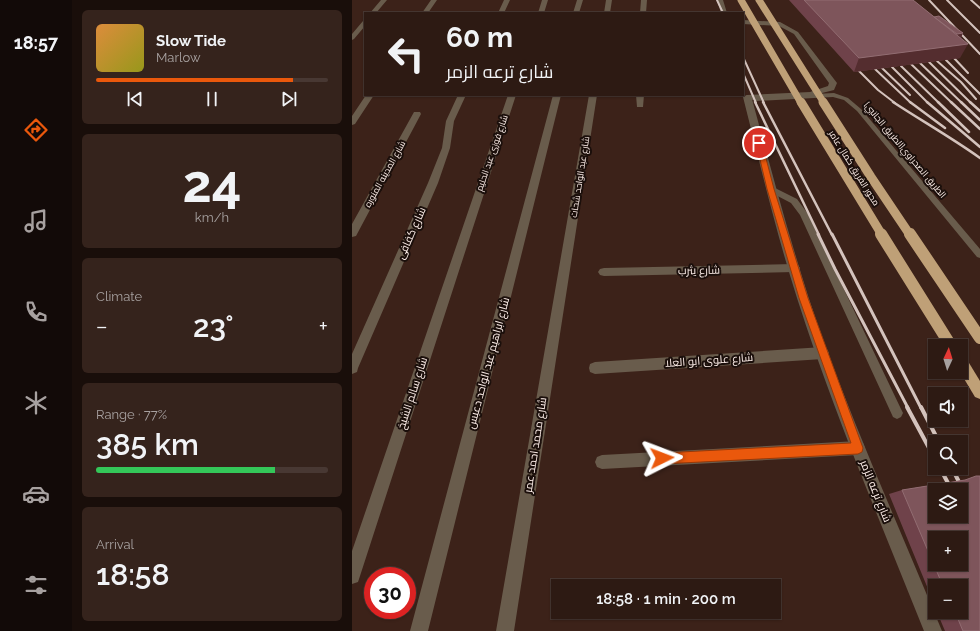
<!DOCTYPE html>
<meta charset="utf-8">
<style>
:root{--surface:#2d1a13;--page:#35231c;--text:#f1f3f6;--muted:#a7a1a0;--line:#483833;--accent:#ea580c}
body{margin:0;font-family:Raleway,Cairo,sans-serif;background:var(--page);color:var(--text);height:100vh;display:flex;flex-direction:column;font-size:15px;white-space:nowrap}
*{box-sizing:border-box;margin:0}
p{font-size:13px;color:var(--muted)}
.icon{flex:none;width:22px;height:22px;fill:none;stroke:currentColor;stroke-width:2;stroke-linecap:round;stroke-linejoin:round}
.map{position:relative;flex:1;overflow:hidden}
.panel{display:flex;flex-direction:column;gap:10px;padding:10px;background:#190e0a;width:280px}
.panel>*{flex:none}
.top-card{position:absolute;left:12px;top:12px;width:380px;height:84px;border-radius:0px;box-shadow:0 1px 3px #0004,0 0 0 1px var(--line);background:#2d1a13;color:var(--text);overflow:hidden}
.needle{width:26px;rotate:4deg}
.controls{position:absolute;left:576px;top:339px;display:grid;gap:8px}
.controls a{display:grid;place-items:center;width:40px;height:40px;border-radius:0px;background:var(--surface);box-shadow:0 1px 3px #0004,0 0 0 1px var(--line);font-size:20px}
.speed{position:absolute;left:12px;top:567px;display:flex;gap:8px;font-size:20px;font-weight:700;text-align:center}
.speed>*{display:grid;place-content:center;width:52px;height:52px;border-radius:50%;background:var(--surface);box-shadow:0 1px 3px #0004,0 0 0 1px var(--line);line-height:1}
.speed .limit{border:6px solid #d22;background:#fff;color:#111}
.pin{position:absolute;display:grid;place-items:center;width:34px;height:34px;color:#fff;margin:-17px;border:2px solid #fff;border-radius:50%;box-shadow:0 1px 4px #0007}
.me{position:absolute;width:44px;margin:-22px;rotate:87deg;stroke-linejoin:round;filter:drop-shadow(0 0 3px #0008)}
.turn{display:flex;align-items:center;gap:14px;height:84px;padding:0 16px;font-size:18px}
.turn .icon{width:52px;height:52px;stroke-width:2.5}
.turn b{display:block;font-size:28px;line-height:34px}
.big{font-size:30px;font-weight:600;line-height:1.1}
.panel .tile{flex:1;display:flex;flex-direction:column;justify-content:center;gap:6px;min-width:0;padding:0 14px;border-radius:6px;background:var(--page)}
.panel .dial{align-items:center;gap:0}
.dial b{font-size:52px;line-height:1}
.song{display:flex;align-items:center;gap:12px}
.cover{width:48px;height:48px;border-radius:6px;background:linear-gradient(135deg,hsl(30 70% 55%),hsl(60 70% 35%))}
.played{height:4px;border-radius:2px;background:linear-gradient(90deg,var(--accent) 85%,var(--line) 85%)}
.keys{display:flex;justify-content:space-around;direction:ltr}
.heat{display:flex;justify-content:space-between;align-items:center;font-size:22px;direction:ltr}
.charge{height:6px;border-radius:3px;background:linear-gradient(90deg,#34c759 77%,var(--line) 0)}
.trip{position:absolute;left:199px;top:579px;width:230px;height:40px;border-radius:0px;background:var(--surface);box-shadow:0 1px 3px #0004,0 0 0 1px var(--line);font-weight:600;line-height:40px;text-align:center}
main{display:flex;flex:1;min-height:0}
.menu{display:flex;flex-direction:column;width:72px;justify-content:space-around;align-items:center;background:#120a08;color:var(--muted)}
.menu .icon{width:28px;height:28px}
.menu .on{color:var(--accent)}
.menu b{font-size:18px;color:var(--text)}
.map>svg:first-child{display:block}
.lines{fill:none;stroke-linecap:round;stroke-linejoin:round}
.service{fill:#695c4c;fill-rule:evenodd}
.minor{fill:#695c4c;fill-rule:evenodd}
.tertiary{fill:#695c4c;fill-rule:evenodd}
.motorway{fill:#bfa077;fill-rule:evenodd}
.rail-far3{stroke:#d4c3bd;stroke-width:2}
.rail-far2{stroke:#d4c3bd;stroke-width:2.5}
.rail-far1{stroke:#d4c3bd;stroke-width:3}
.rail{stroke:#d4c3bd;stroke-width:4}
.motorway-bridge-far2{stroke:#bfa077;stroke-width:7}
.motorway-bridge-far1{stroke:#bfa077;stroke-width:9}
.motorway-bridge{stroke:#bfa077;stroke-width:12}
.wall{fill:#6f424a}
.shaded-wall{fill:#542d2f}
.building{fill:#7e555b;stroke:#926d72;fill-rule:evenodd}
.route{fill:#ea580c;stroke:#983908}
.labels{text-anchor:middle;stroke-width:4;stroke-linejoin:round;paint-order:stroke}
.far-street-label{font-size:9px;fill:#fff0eb;stroke:#1b0f0b}
.street-label{font-size:11px;fill:#fff0eb;stroke:#1b0f0b}
</style>
<main>
<nav class="menu">
<b>18:57</b>
<svg class="icon on" aria-label="directions" viewBox="0 0 24 24"><path d="M12 3l9 9-9 9-9-9zM9 14v-3h6M13 9l2 2-2 2"/></svg>
<svg class="icon" aria-label="music" viewBox="0 0 24 24"><path d="M9 18V5l10-2v13"/><circle cx="6" cy="18" r="3"/><circle cx="16" cy="16" r="3"/></svg>
<svg class="icon" aria-label="phone" viewBox="0 0 24 24"><path d="M5 4h4l2 5-3 2q2 4 5 5l2-3 5 2v4C11 20 4 13 5 4z"/></svg>
<svg class="icon" aria-label="climate" viewBox="0 0 24 24"><path d="M12 3v18M4 7l16 10M4 17L20 7"/></svg>
<svg class="icon" aria-label="car" viewBox="0 0 24 24"><path d="M5 17H2v-5l4-1 3-4h7l3 4 3 1v5h-3M9 17h6M6 11h13"/><circle cx="7" cy="17" r="2"/><circle cx="17" cy="17" r="2"/></svg>
<svg class="icon" aria-label="filters" viewBox="0 0 24 24"><path d="M4 7h16M4 17h16"/><circle cx="9" cy="7" r="2"/><circle cx="15" cy="17" r="2"/></svg>
</nav>
<section class="panel">
<div class="tile">
<div class="song"><i class="cover"></i><div><b>Slow Tide</b><p>Marlow</p></div></div>
<div class="played"></div>
<div class="keys"><svg class="icon" aria-label="previous" viewBox="0 0 24 24"><path d="M18 5L8 12l10 7zM5 5v14"/></svg><svg class="icon" aria-label="pause" viewBox="0 0 24 24"><path d="M8 5v14M16 5v14"/></svg><svg class="icon" aria-label="next" viewBox="0 0 24 24"><path d="M6 5l10 7-10 7zM19 5v14"/></svg></div>
</div>
<div class="tile dial"><b>24</b><p>km/h</p></div>
<div class="tile"><p>Climate</p>
<div class="heat"><a>−</a><b class="big">23°</b><a>+</a></div>
</div>
<div class="tile"><p>Range · 77%</p><b class="big">385 km</b><div class="charge"></div></div>
<div class="tile"><p>Arrival</p><b class="big">18:58</b></div>
</section>
<div class="map">
<svg width="628" height="631" viewBox="0 0 628 631">
<rect width="100%" height="100%" fill="#3c2219"/>
<g class="lines">
<!-- service -->
<path class="service" d="M482,93L496,98L509,109L628,249V258L625,257L505,111L492,100L481,97L404,101L392,97L395,95L404,97Z
M419,186L445,199L456,214L549,409L551,413L549,417L545,419L541,417L448,215L439,203L416,191L415,189Z"/>
<!-- minor -->
<path class="minor" d="M29,0H35L24,13H18Z
M79,0H85L76,13H70Z
M152,0H158L152,13H146Z
M190,0H196L192,13H186Z
M225,0H231L227,13H221Z
M254,0H260L258,13H252Z
M289,0H295L294,13H288Z
M13,20V26L2,39L0,40V34L11,21Z
M14,95H22L3,124L0,125V116Z
M106,95H114L102,121L98,148L86,183L6,368L5,372L0,374V354L76,183L90,148L94,121Z
M156,95H164L8,576L6,582L0,584V551Z
M201,95H209L76,631H58Z
M237,95H245L162,631H144Z
M284,95H292L291,107H285Z
M62,112H68L69,114L4,236L0,237V224Z
M442,264L446,265L448,268L446,271L442,272L252,276L248,275L246,272L248,269L252,268Z
M471,347L475,349L477,353L475,357L471,359L243,374L238,372L237,368L238,364L243,362Z
M506,441L511,443L513,448L511,453L506,455L250,469L245,467L243,462L245,457L250,455Z"/>
<!-- tertiary -->
<path class="tertiary" d="M365,0H371L375,13H369Z
M391,20L428,22L446,32L485,83L482,90L458,96L400,99C422,180 443,261 471,340C507,438 550,534 590,631H572C528,521 481,411 445,298C424,232 408,164 391,97L395,95L458,92L476,86L477,83L442,34L427,26L391,24Z"/>
<!-- motorway -->
<path class="motorway" d="M609,356L614,358L628,381V399L623,397L608,372Z"/>
<!-- rail-far3 -->
<path class="rail-far3" d="M365,0L371,13
M577,0L628,54
M595,0L628,33
M619,0L628,8
M391,57L412,103
M602,58L616,73
M594,60L628,94
M585,61L609,82L624,99
M577,62L619,103
M568,63L610,103
M559,64L600,103
M549,66L587,103
M540,67L576,103
M530,68L558,95
M523,69L559,103
M507,71L526,90L543,103
M391,73L404,103"/>
<!-- rail-far2 -->
<path class="rail-far2" d="M403,102L467,235
M411,102L480,235
M541,102C570,121 600,138 628,158
M558,102L593,128
M575,102L628,147
M586,102L617,132
M599,102L628,129
M609,102L628,120
M618,102L628,111"/>
<!-- rail-far1 -->
<path class="rail-far1" d="M466,234L483,269L556,408
M480,234L569,408"/>
<!-- rail -->
<path class="rail" d="M555,407L583,459
M569,407L587,442
M588,468L597,485
M600,468L607,482"/>
<!-- motorway-bridge-far2 -->
<path class="motorway-bridge-far2" d="M389,0L449,103
M407,0L472,103"/>
<!-- motorway-bridge-far1 -->
<path class="motorway-bridge-far1" d="M449,102L530,235
M471,102L519,177L558,235"/>
<!-- motorway-bridge -->
<path class="motorway-bridge" d="M529,234L599,346
M558,234L628,338"/>
</g>
<!-- wall -->
<path class="wall" d="M437,0H561L582,17L611,33L609,38L608,58L502,72Z
M612,480L628,631H593L585,612H609V586H583V606L537,494L550,490Z"/>
<!-- shaded-wall -->
<path class="shaded-wall" d="M611,33L607,41L603,35Z
M616,44L608,58L502,72L507,58Z"/>
<!-- building -->
<path class="building" d="M452,0H561L616,44L507,58Z
M587,16L611,33L605,34L582,17Z
M624,476H628V631H611L603,612H609V586H591L550,490L613,480ZM583,490H609V516H583ZM583,538H609V564H583Z"/>
<!-- route -->
<path class="route" d="M407,141L410,143L422,189L456,298L511,448L510,452L506,454L310,464L306,462L305,458L306,454L310,453L499,443L447,298L415,189L404,143Z"/>
<g class="labels">
<!-- far-street labels -->
<g class="far-street-label">
<text transform="translate(553 150) rotate(50)" y="3">الطريق الصحراوي[الطريق الجانبي]</text>
<text transform="translate(140 153) rotate(-71)" y="3">شارع فوزى عبد الحليم</text>
<text transform="translate(502 168) rotate(58)" y="3">محور الفريق كمال عامر</text>
<text transform="translate(33 174) rotate(-61)" y="3">شارع المدينه المنوره</text>
<text transform="translate(228 177) rotate(-81)" y="3">شارع عبد الواحد شحات</text>
</g>
<!-- street labels -->
<g class="street-label">
<text transform="translate(59 233) rotate(-66)" y="4">شارع كفافى</text>
<text transform="translate(347 270) rotate(-1)" y="4">شارع يثرب</text>
<text transform="translate(357 360) rotate(-4)" y="4">شارع علوى ابو العلا</text>
<text transform="translate(136 363) rotate(-75)" y="4">شارع ابراهيم عبد الواحد دعبس</text>
<text transform="translate(60 393) rotate(-72)" y="4">شارع سالم الشيخ</text>
<text transform="translate(183 445) rotate(-81)" y="4">شارع محمد احمد عمر</text>
<text transform="translate(524 491) rotate(68)" y="4">شارع ترعه الزمر</text>
</g>
</g>
</svg>
<div class="controls">
<a><svg class="needle" viewBox="-14 -14 28 28"><path d="M0-13l5 13h-10z" fill="#e53935"/><path d="M0 13l5-13h-10z" fill="#a7a1a0"/></svg></a>
<a><svg class="icon" aria-label="sound" viewBox="0 0 24 24"><path d="M4 9h4l5-4v14l-5-4H4zM17 9q2 3 0 6"/></svg></a>
<a><svg class="icon" aria-label="search" viewBox="0 0 24 24"><circle cx="10" cy="10" r="6"/><path d="M15 15l6 6"/></svg></a>
<a><svg class="icon" aria-label="layers" viewBox="0 0 24 24"><path d="M12 4l9 5-9 5-9-5zM3 14l9 5 9-5"/></svg></a>
<a>+</a>
<a>−</a>
</div>
<div class="speed"><div class="limit">30</div></div>
<div class="pin" style="left:407px;top:143px;background:#d93025"><svg class="icon" aria-label="arrive" viewBox="0 0 24 24"><path d="M6 21V4h12l-3 4 3 4H6"/></svg></div>
<svg class="me" style="left:310px;top:458px" viewBox="-20 -20 40 40"><path d="M0-17L14 15 0 8-14 15z" fill="#ea580c" stroke="#fff" stroke-width="4"/></svg>
<div class="trip">18:58 · 1 min · 200 m</div>
<div class="top-card">
<div class="turn"><svg class="icon" aria-label="left" viewBox="0 0 24 24"><path d="M17 20v-9H6M10 6l-5 5 5 5"/></svg><div><b>60 m</b>شارع ترعه الزمر</div></div>
</div>
</div>
</main>
